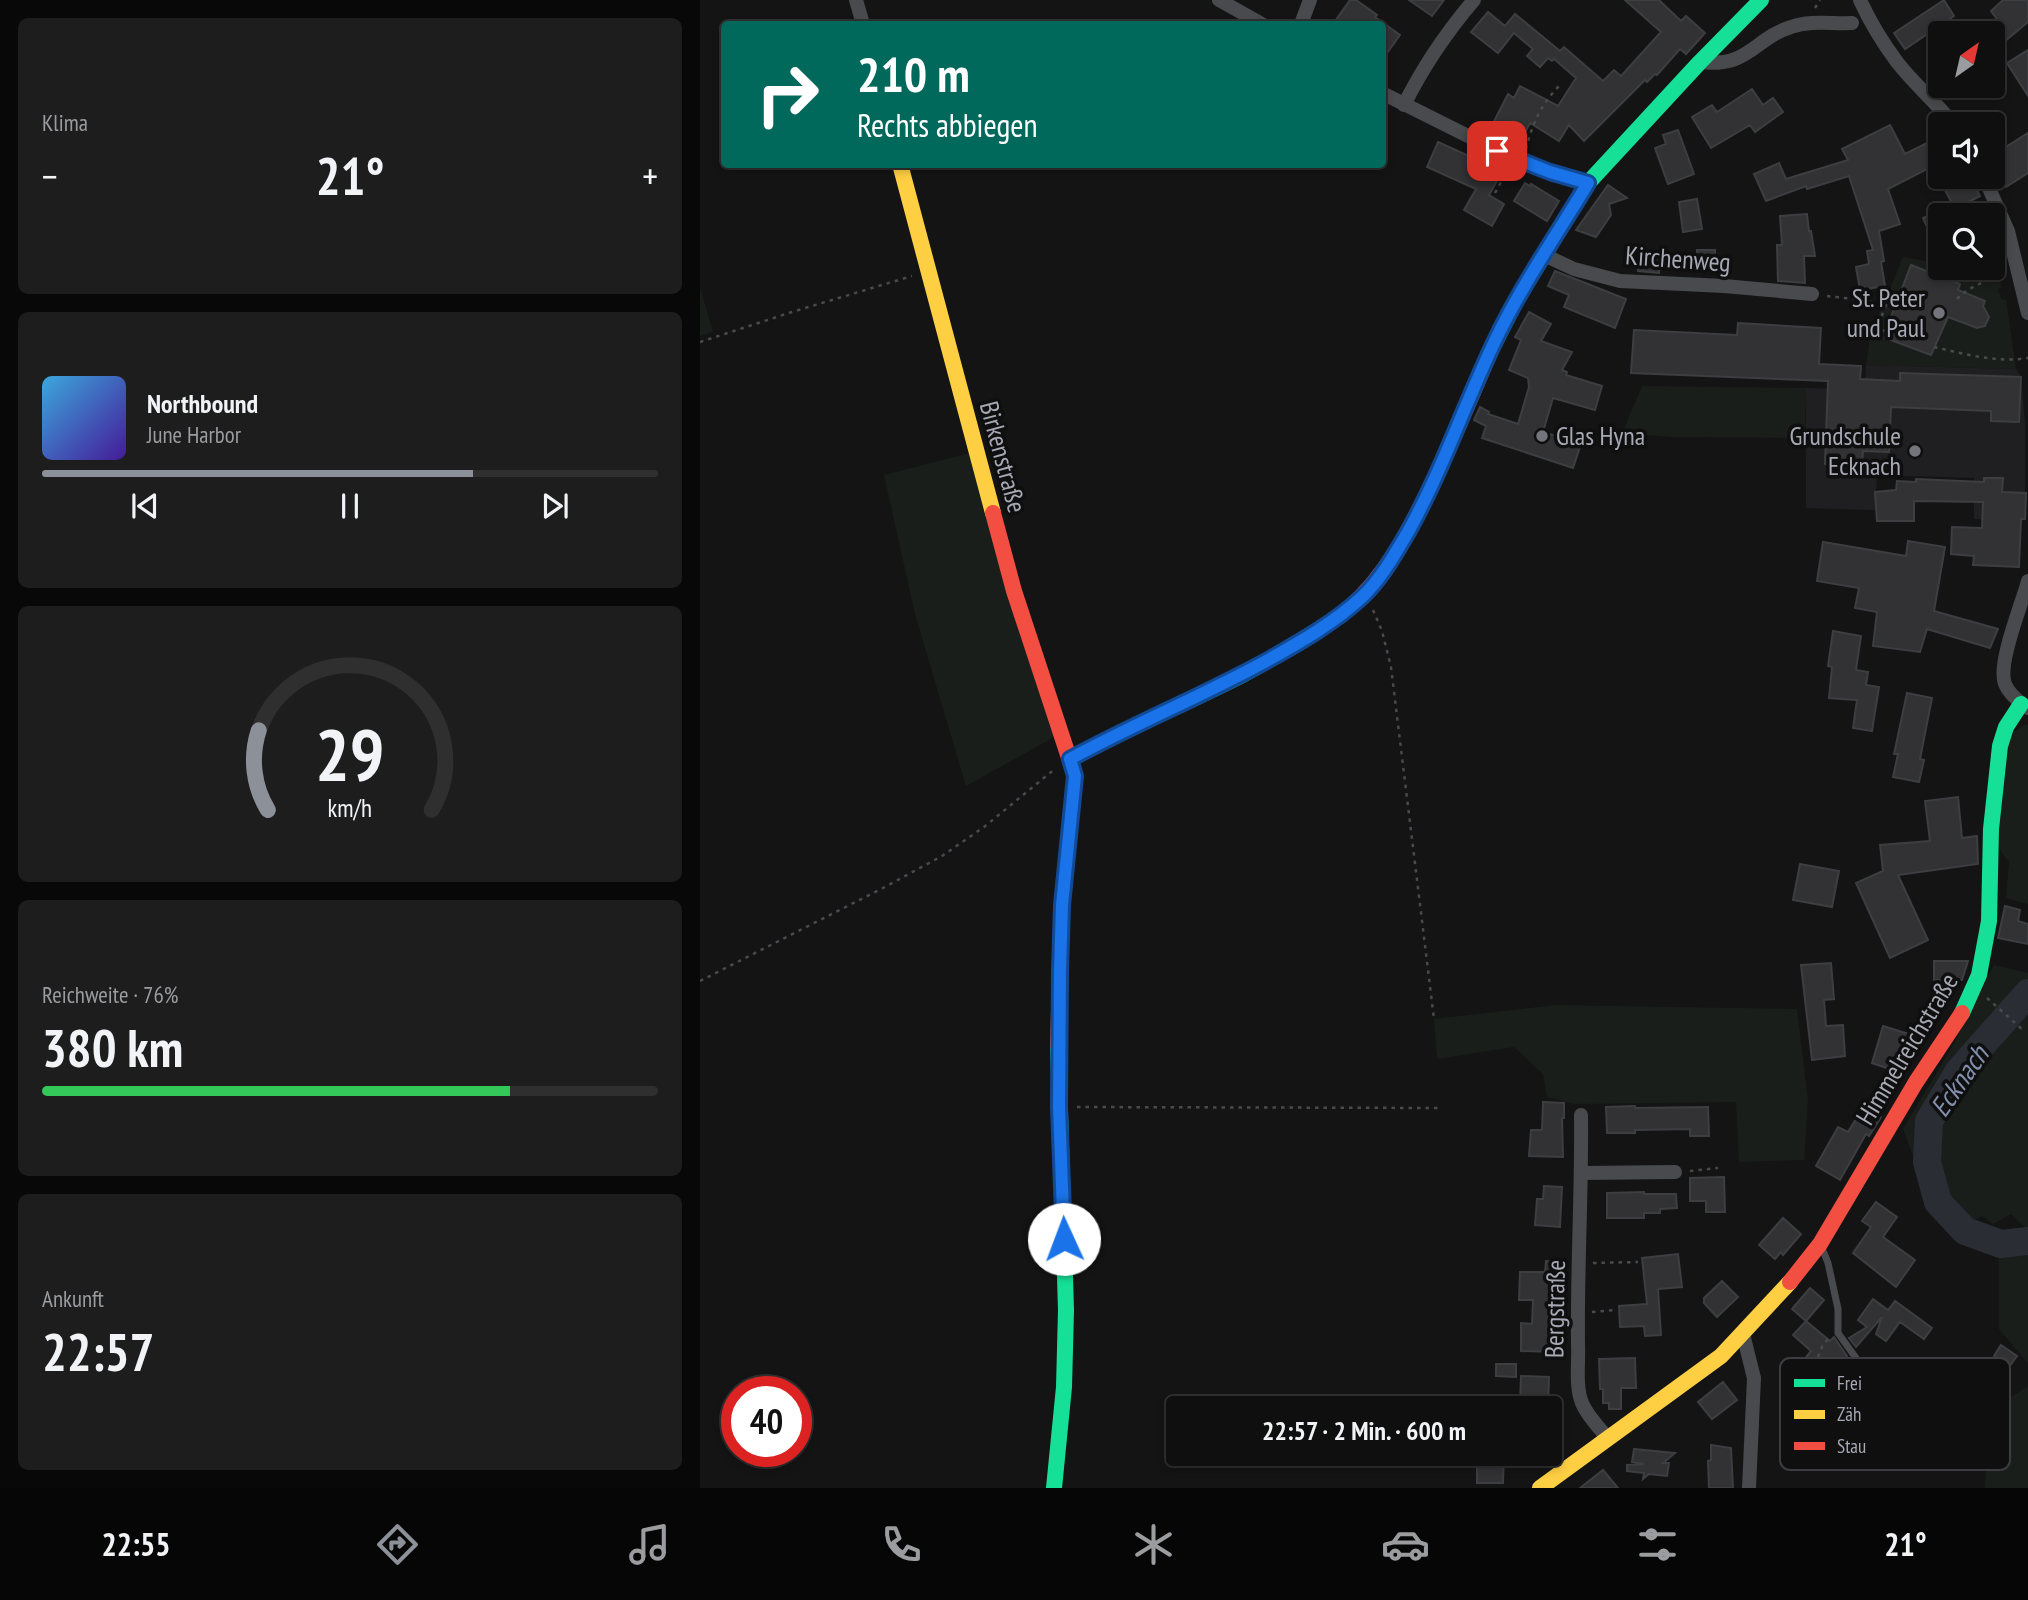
<!DOCTYPE html>
<html lang="de">
<meta charset="utf-8">
<style>
:root{--surface:#0f0f10;--page:#1d1d1e;--text:#f1f3f6;--muted:#9b9c9f;--line:#2f2f30;--accent:#8c9099}
body{margin:0;font-family:"PT Sans Narrow",sans-serif;background:var(--page);color:var(--text);height:100vh;display:flex;flex-direction:column;font-size:26px;white-space:nowrap}
*{box-sizing:border-box;margin:0}
p{font-size:23px;color:var(--muted)}
.icon{flex:none;width:38px;height:38px;fill:none;stroke:currentColor;stroke-width:2;stroke-linecap:round;stroke-linejoin:round}
.map{position:relative;flex:1;overflow:hidden}
.drawer{display:flex;flex-direction:column;gap:18px;padding:18px;background:#080809;width:700px}
.drawer>*{flex:none}
.hud{position:absolute;left:21px;top:21px;width:665px;height:147px;border-radius:7px;box-shadow:0 4px 10px #0003,0 0 0 2px var(--line);background:#00695c;color:#fff;overflow:hidden}
.needle{width:46px;rotate:34deg}
.tools{position:absolute;left:1228px;top:21px;display:grid;gap:14px}
.tools a{display:grid;place-items:center;width:77px;height:77px;border-radius:7px;background:var(--surface);box-shadow:0 4px 10px #0003,0 0 0 2px var(--line);font-size:35px}
.speed{position:absolute;left:21px;top:1376px;display:flex;gap:14px;font-size:35px;font-weight:700;text-align:center}
.speed>*{display:grid;place-content:center;width:91px;height:91px;border-radius:50%;background:var(--surface);box-shadow:0 4px 10px #0003,0 0 0 2px var(--line);line-height:1}
.speed .limit{border:10px solid #d22;background:#fff;color:#111}
.pin{position:absolute;display:grid;place-items:center;width:60px;height:60px;color:#fff;margin:-30px;border-radius:14px;box-shadow:0 4px 10px #0006}
.me{position:absolute;width:77px;margin:-38px;rotate:358deg;stroke-linejoin:round;filter:drop-shadow(0 0 5px #0008)}
.turn{display:flex;align-items:center;gap:24px;height:147px;padding:0 21px;font-size:32px}
.turn .icon{width:91px;height:91px;stroke-width:2.5}
.turn b{display:block;font-size:49px;line-height:60px}
.big{font-size:52px;font-weight:700;line-height:1.1}
.drawer .tile{flex:1;display:flex;flex-direction:column;justify-content:center;gap:10px;min-width:0;padding:0 24px;border-radius:10px;background:var(--page)}
.drawer .dial{align-items:center;gap:0}
.dial svg{height:182px;overflow:visible;fill:none;stroke:var(--line);stroke-width:7;stroke-linecap:round;text-anchor:middle}
.dial text{fill:var(--text);stroke:none}
.song{display:flex;align-items:center;gap:21px}
.cover{width:84px;height:84px;border-radius:10px;background:linear-gradient(135deg,hsl(200 70% 55%),hsl(260 70% 35%))}
.played{height:7px;border-radius:4px;background:linear-gradient(90deg,var(--accent) 70%,var(--line) 70%)}
.keys{display:flex;justify-content:space-around;direction:ltr}
.heat{display:flex;justify-content:space-between;align-items:center;font-size:38px;direction:ltr}
.charge{height:10px;border-radius:5px;background:linear-gradient(90deg,#34c759 76%,var(--line) 0)}
.trip{position:absolute;left:466px;top:1396px;width:396px;height:70px;border-radius:7px;background:var(--surface);box-shadow:0 4px 10px #0003,0 0 0 2px var(--line);font-weight:700;line-height:70px;text-align:center}
.tab-bar{display:flex;height:112px;justify-content:space-around;align-items:center;background:#060606;color:var(--muted)}
.tab-bar .icon{width:49px;height:49px}
.tab-bar .active{color:var(--accent)}
.tab-bar b{font-size:32px;color:var(--text)}
main{display:flex;flex:1;min-height:0}
.map>svg:first-child{display:block}
.built{fill:#1f1f21}
.green{fill:#191e1b}
.lines{fill:none;stroke-linecap:round;stroke-linejoin:round}
.river{stroke:#2a2d34;stroke-width:28}
.building{fill:#323234;stroke:#3d3e41;stroke-width:2}
.path{stroke:#4a4a4e;stroke-width:2.5;stroke-dasharray:3.5 5;stroke-linecap:butt}
.lane{stroke:#494a4d;stroke-width:7}
.street{stroke:#494a4d;stroke-width:14}
.fast{stroke:#16e098;stroke-width:16}
.slow{stroke:#ffcf43;stroke-width:16}
.jam{stroke:#f24e42;stroke-width:16}
.route-casing{stroke:#114b97;stroke-width:18}
.route{stroke:#1a73e8;stroke-width:12}
.poi-dot{fill:#74747c;stroke:#0f0f10;stroke-width:2.5}
.labels{text-anchor:middle;stroke-width:7;stroke-linejoin:round;paint-order:stroke}
.street-label{font-size:26px;fill:#a7a8b4;stroke:#0f0f10}
.poi-label{font-size:26px;fill:#a7a8b4;stroke:#0f0f10;text-anchor:end}
.water-label{font-size:28px;font-style:italic;fill:#828fab;stroke:#0f0f10}
.key{fill:#0f0f10;stroke:#3d3d41;stroke-width:2}
.key-label{font-size:19px;fill:#a7a8b4}
</style>
<main>
<section class="drawer">
<div class="tile"><p>Klima</p>
<div class="heat"><a>−</a><b class="big">21°</b><a>+</a></div>
</div>
<div class="tile">
<div class="song"><i class="cover"></i><div><b>Northbound</b><p>June Harbor</p></div></div>
<div class="played"></div>
<div class="keys"><svg class="icon" aria-label="previous" viewBox="0 0 24 24"><path d="M18 5L8 12l10 7zM5 5v14"/></svg><svg class="icon" aria-label="pause" viewBox="0 0 24 24"><path d="M8 5v14M16 5v14"/></svg><svg class="icon" aria-label="next" viewBox="0 0 24 24"><path d="M6 5l10 7-10 7zM19 5v14"/></svg></div>
</div>
<div class="tile dial"><svg viewBox="0 0 100 80">
<path d="M14 69A42 42 0 1 1 86 69"/>
<path d="M14 69A42 42 0 0 1 10 34" stroke="#8c9099"/>
<text x="50" y="56" font-size="32" font-weight="700">29</text>
<text x="50" y="72" font-size="11">km/h</text>
</svg></div>
<div class="tile"><p>Reichweite · 76%</p><b class="big">380 km</b><div class="charge"></div></div>
<div class="tile"><p>Ankunft</p><b class="big">22:57</b></div>
</section>
<div class="map">
<svg width="1328" height="1488" viewBox="0 0 1328 1488">
<rect width="100%" height="100%" fill="#141415"/>
<!-- built -->
<path class="built" d="M1166,365L1316,369L1321,377L1325,422V519H1274V478L1177,475L1175,510L1106,508V388L1165,390Z"/>
<!-- green -->
<path class="green" d="M1203,257L1241,264V268C1260,268 1295,265 1302,287L1298,289L1302,300L1306,299L1316,369L1166,365L1171,330L1184,304Z
M0,288L13,332L0,336Z
M942,386L1106,388L1105,438L974,437L922,433Z
M270,453L354,737L266,786L215,614L184,475Z
M1324,725H1328V904L1306,898L1309,862L1300,850L1299,825L1308,748L1314,732Z
M1294,965L1328,973V1230L1311,1214L1293,1224L1282,1216L1270,1222L1243,1226L1232,1206L1203,1129L1253,1045Z
M856,1005L1097,1009L1108,1101L1104,1160L1039,1162L1036,1102L874,1104L847,1097L843,1074L814,1047L737,1059L734,1019Z
M1328,1250V1363L1299,1329V1254Z
M1328,1386V1488H1285L1288,1412Z"/>
<g class="lines">
<!-- river -->
<path class="river" d="M1328,993L1259,1071L1229,1121L1227,1162L1238,1202L1265,1231L1301,1244L1328,1241"/>
</g>
<!-- building -->
<path class="building" d="M650,0H656L677,15L675,17L700,35L682,60V24H633Z
M709,0H744L732,16Z
M925,0H959L981,21L986,16L1005,33L986,54L980,49L957,75L955,74L947,82L945,80L884,141L869,125L859,141L830,123L816,149L787,135L808,94L814,98L820,86L858,106L876,78L854,59L855,58L852,61L848,58L840,67L827,56L833,49L814,33L798,53L771,32L788,12L805,26L815,14L860,51L864,47L903,81L914,70L921,76L961,32Z
M1244,0L1254,16L1205,49L1194,33Z
M1303,0H1328V22L1293,51V29L1300,23L1291,11Z
M1328,50V96L1307,63Z
M1052,89L1063,105L1073,98L1083,112L1055,132L1050,125L1011,148L992,117L1012,105L1017,112Z
M1190,125L1205,154L1235,139L1241,150V162L1188,189L1200,224L1179,231L1184,261L1181,262L1185,286L1160,290L1156,267L1169,264L1167,251L1173,250L1149,176L1107,189L1106,186L1066,201L1054,174L1079,163L1086,179L1148,160L1142,149Z
M978,130L994,174L968,184L955,148L966,144L963,135Z
M1328,133V173L1306,187L1293,168V155Z
M738,142L769,156L767,161L798,179L789,195L804,204L792,226L764,210L776,189L727,167Z
M1238,177H1270L1280,196L1255,209Z
M825,183L830,186L831,184L859,201L847,221L814,201Z
M908,185L927,198L909,204L911,215L896,237L876,230Z
M997,199L1002,229L983,232L979,202Z
M1241,210V257L1223,218Z
M1107,214L1109,231H1111L1115,256H1104L1105,283L1078,281L1077,245H1082L1080,216Z
M940,250L961,252L959,273L938,271Z
M997,250H1015V268H997Z
M1211,265L1260,284L1258,290L1285,301L1283,306L1289,317L1285,326L1277,328L1248,317L1231,355L1185,338L1191,323L1189,322Z
M855,271L926,299L915,328L864,307L869,295L848,286Z
M829,312L851,324L841,341L872,352L862,370L867,372L866,375L902,386L895,410L853,398L843,432L881,444L873,468L782,438L786,426L774,420L780,407L789,412L788,414L818,424L829,387L828,378L809,370L821,340L815,337Z
M1038,323L1121,328L1119,364L1161,366L1160,379L1200,381V373L1321,377L1319,422L1291,421V411L1191,407L1189,452L1163,451L1162,466L1125,464L1128,381L931,373L934,330L1037,335Z
M1284,478H1303L1302,492L1326,493L1325,519H1321L1319,567L1273,565L1274,556L1251,554L1252,527L1282,528L1283,502L1214,501V521H1177L1175,492L1196,490L1197,481L1216,482V479L1284,482Z
M1208,541L1245,547L1234,611L1298,629L1290,648L1227,629L1220,652L1173,646L1177,612L1155,608L1159,588L1117,581L1123,542L1206,556Z
M1133,631L1161,636L1156,670L1168,672L1166,685L1179,687L1172,731L1153,728L1157,700L1129,698L1132,667L1128,666Z
M1207,693L1232,698L1220,759L1224,760L1219,782L1193,777L1198,754H1194Z
M1258,797L1262,838L1277,836L1278,864L1198,875L1228,940L1190,958L1156,883L1183,871L1180,845L1230,841L1225,801Z
M1100,864L1139,871L1132,907L1093,900Z
M1305,906L1320,910L1318,921L1328,924V944L1298,938Z
M1234,961H1268L1262,980H1234Z
M1131,963L1134,999L1124,1000L1126,1026L1143,1025L1145,1056L1112,1060L1101,965Z
M1183,1026L1215,1036L1204,1074L1172,1063Z
M843,1102L864,1103V1118H862L863,1157L829,1156L831,1130H842Z
M935,1106V1108L1008,1107L1009,1136H990V1129L935,1130V1133H907L906,1107Z
M1164,1106L1181,1117L1169,1136L1166,1134L1140,1180L1116,1166L1138,1127L1148,1132Z
M1024,1177L1025,1212H1006V1201H990V1178Z
M844,1186L862,1187L860,1227L835,1225L837,1199H843Z
M944,1192V1194H976L977,1208L960,1209V1213H944V1218H907V1193Z
M1176,1202L1197,1217L1183,1237L1215,1260L1196,1287L1153,1253L1171,1227L1162,1221Z
M1083,1218L1101,1234L1083,1255L1081,1252L1075,1259L1059,1245Z
M978,1254L982,1287L958,1289L961,1335L945,1336L944,1326L920,1327L919,1306L947,1304L942,1258Z
M846,1261L860,1262L859,1301H856L855,1352L821,1351V1323L832,1324L833,1300H819L820,1272H845Z
M1022,1281L1038,1297L1017,1317L1004,1303V1298Z
M1110,1288L1124,1300L1106,1321L1092,1309Z
M1173,1299L1188,1310L1195,1301L1232,1328L1224,1339L1200,1322L1186,1341L1176,1334L1182,1317L1156,1347L1149,1338L1167,1327L1158,1320Z
M1106,1321L1130,1341L1134,1337L1147,1356L1140,1365L1133,1359L1102,1395L1086,1382L1111,1351L1093,1335Z
M1301,1345L1317,1356L1309,1367L1294,1356Z
M935,1358L936,1388H921V1409H909V1403H903V1389H900L899,1359Z
M796,1364H816V1377L796,1376Z
M821,1376L849,1377L848,1404L820,1403Z
M1023,1382L1037,1400L1012,1419L998,1402Z
M1011,1445L1031,1448L1033,1488H1009L1008,1461L1011,1460Z
M934,1449L975,1453L963,1463H969L967,1476L949,1474L943,1479L944,1473L927,1471V1465L944,1464L932,1462Z
M777,1454H804L803,1483H777Z
M903,1470L918,1488H880Z"/>
<g class="lines">
<!-- path -->
<path class="path" d="M1115,8L1120,0
M826,149C833,121 842,103 862,83
M795,193L807,171
M1127,296L1162,300L1186,305L1176,330L1188,331
M1257,299C1271,284 1288,283 1302,271
M0,342L92,312L212,276
M1234,347C1265,354 1296,363 1328,358
M673,610L682,631L691,667L734,1019
M0,981L183,888L242,856L284,827L356,768
M1287,998L1323,1030
M377,1107L739,1108
M990,1171L1018,1168
M893,1263L938,1262
M892,1312L915,1310
M1118,1357L1122,1347L1128,1339"/>
<!-- lane -->
<path class="lane" d="M1122,1248L1128,1263L1138,1309V1333L1156,1358"/>
<!-- street -->
<path class="street" d="M156,0L163,24
M519,0L562,24
M1160,0C1170,22 1183,43 1197,62C1214,84 1236,102 1253,124
M601,24L610,0
M1000,62C1049,68 1053,39 1091,27C1111,20 1131,24 1152,23
M682,93L814,159L888,183
M704,105C724,65 745,34 774,0
M1284,177L1308,231L1328,313
M844,255L874,269L920,281L1024,286L1112,294
M1328,581C1322,604 1297,664 1305,684C1309,694 1319,702 1328,708
M881,1115C882,1191 877,1268 878,1344C879,1362 875,1386 882,1403C887,1415 898,1427 907,1437
M882,1173L975,1172
M1043,1334L1054,1378L1049,1488"/>
<!-- fast -->
<path class="fast" d="M791,350L817,299L888,183L1000,62L1061,0
M371,759C427,728 487,703 544,674C577,656 608,636 640,616L648,609
M1262,1013L1279,975L1289,921L1291,829L1300,746L1306,727L1321,704
M354,1488L364,1387L366,1310L358,1045"/>
<!-- slow -->
<path class="slow" d="M200,164L293,513
M840,1488L1021,1356L1090,1282"/>
<!-- jam -->
<path class="jam" d="M293,513L314,591L375,776L362,905L358,1045
M648,609C687,575 710,529 732,484C753,440 772,395 791,350
M1090,1282L1120,1244L1216,1082L1262,1013"/>
</g>
<g class="lines">
<defs>
<path id="route" d="M364,1239L359,1107L360,970L362,905L375,776L370,759C436,723 505,695 570,659C602,641 635,622 662,597C681,579 695,554 708,532C742,471 764,406 794,343C820,288 856,236 888,183L850,172L797,151"/>
</defs>
<!-- route casing -->
<use href="#route" class="route-casing"/>
<!-- route -->
<use href="#route" class="route"/>
</g>
<!-- markers -->
<g class="poi-dot">
<circle cx="1239" cy="313" r="7"/>
<circle cx="842" cy="436" r="7"/>
<circle cx="1215" cy="451" r="7"/>
</g>
<g class="labels">
<!-- street labels -->
<g class="street-label">
<text transform="translate(978 259) rotate(4)" y="9">Kirchenweg</text>
<text transform="translate(303 457) rotate(75)" y="9">Birkenstraße</text>
<text transform="translate(1207 1049) rotate(-59)" y="9">Himmelreichstraße</text>
<text transform="translate(855 1309) rotate(-89)" y="9">Bergstraße</text>
</g>
<!-- poi labels -->
<g class="poi-label">
<text x="1225" y="307">St. Peter<tspan x="1225" dy="30">und Paul</tspan></text>
<text x="856" y="445" text-anchor="start">Glas Hyna</text>
<text x="1201" y="445">Grundschule<tspan x="1201" dy="30">Ecknach</tspan></text>
</g>
<!-- water labels -->
<g class="water-label">
<text transform="translate(1259 1081) rotate(-55)" y="10">Ecknach</text>
</g>
</g>
<!-- legend -->
<rect x="1080" y="1358" width="230" height="112" rx="10" class="key"/>
<rect x="1094" y="1379" width="31" height="8" fill="#16e098"/>
<rect x="1094" y="1410" width="31" height="9" fill="#ffcf43"/>
<rect x="1094" y="1442" width="31" height="8" fill="#f24e42"/>
<g class="key-label">
<text x="1137" y="1390">Frei</text>
<text x="1137" y="1421">Zäh</text>
<text x="1137" y="1453">Stau</text>
</g>
</svg>
<div class="tools">
<a><svg class="needle" viewBox="-14 -14 28 28"><path d="M0-13l5 13h-10z" fill="#e53935"/><path d="M0 13l5-13h-10z" fill="#9b9c9f"/></svg></a>
<a><svg class="icon" aria-label="sound" viewBox="0 0 24 24"><path d="M4 9h4l5-4v14l-5-4H4zM17 9q2 3 0 6"/></svg></a>
<a><svg class="icon" aria-label="search" viewBox="0 0 24 24"><circle cx="10" cy="10" r="6"/><path d="M15 15l6 6"/></svg></a>
</div>
<div class="speed"><div class="limit">40</div></div>
<div class="pin" style="left:797px;top:151px;background:#d93025"><svg class="icon" aria-label="arrive" viewBox="0 0 24 24"><path d="M6 21V4h12l-3 4 3 4H6"/></svg></div>
<svg class="me" style="left:364px;top:1239px" viewBox="-20 -20 40 40"><circle r="19" fill="#fff"/><path d="M0-13L10 11 0 6-10 11z" fill="#1a73e8"/></svg>
<div class="trip">22:57 · 2 Min. · 600 m</div>
<div class="hud">
<div class="turn"><svg class="icon" aria-label="right" viewBox="0 0 24 24"><path d="M7 20v-9h11M14 6l5 5-5 5"/></svg><div><b>210 m</b>Rechts abbiegen</div></div>
</div>
</div>
</main>
<nav class="tab-bar">
<b>22:55</b>
<svg class="icon active" aria-label="directions" viewBox="0 0 24 24"><path d="M12 3l9 9-9 9-9-9zM9 14v-3h6M13 9l2 2-2 2"/></svg>
<svg class="icon" aria-label="music" viewBox="0 0 24 24"><path d="M9 18V5l10-2v13"/><circle cx="6" cy="18" r="3"/><circle cx="16" cy="16" r="3"/></svg>
<svg class="icon" aria-label="phone" viewBox="0 0 24 24"><path d="M5 4h4l2 5-3 2q2 4 5 5l2-3 5 2v4C11 20 4 13 5 4z"/></svg>
<svg class="icon" aria-label="climate" viewBox="0 0 24 24"><path d="M12 3v18M4 7l16 10M4 17L20 7"/></svg>
<svg class="icon" aria-label="car" viewBox="0 0 24 24"><path d="M5 17H2v-5l4-1 3-4h7l3 4 3 1v5h-3M9 17h6M6 11h13"/><circle cx="7" cy="17" r="2"/><circle cx="17" cy="17" r="2"/></svg>
<svg class="icon" aria-label="filters" viewBox="0 0 24 24"><path d="M4 7h16M4 17h16"/><circle cx="9" cy="7" r="2"/><circle cx="15" cy="17" r="2"/></svg>
<b>21°</b>
</nav>
